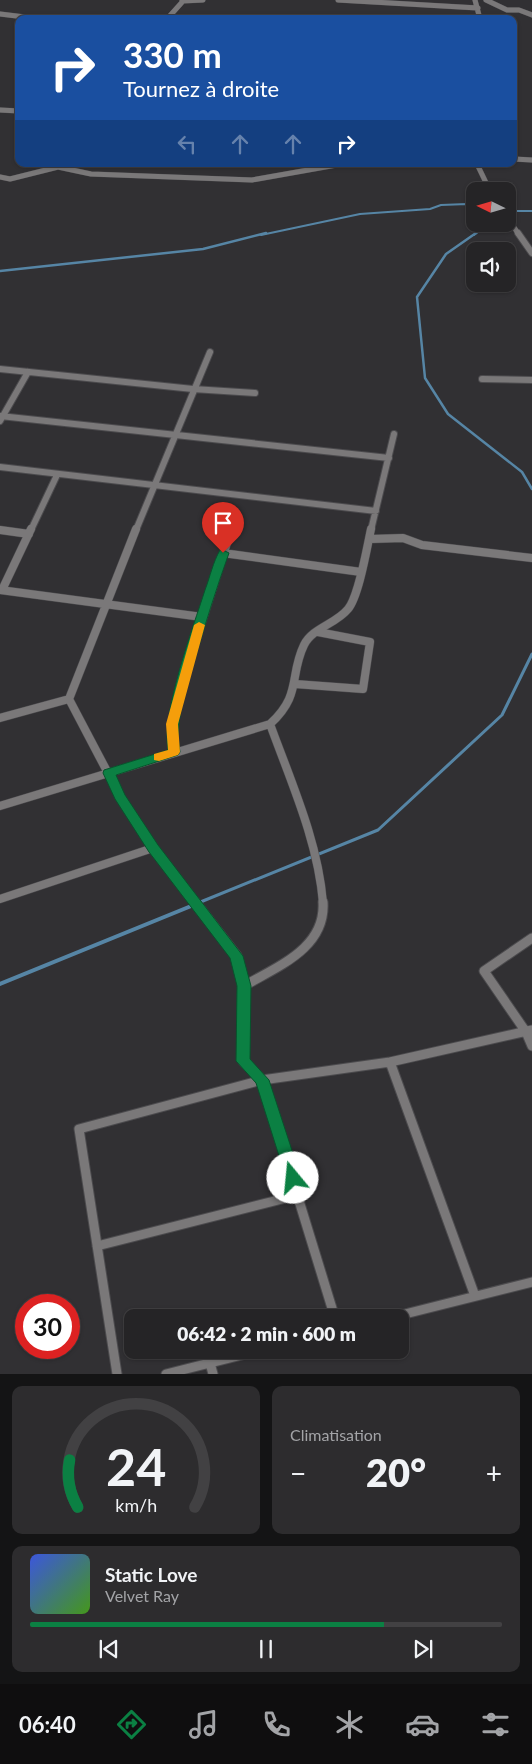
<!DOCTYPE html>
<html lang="fr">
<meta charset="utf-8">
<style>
:root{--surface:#252426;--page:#2d2c2e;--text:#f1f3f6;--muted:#a3a4a7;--line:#424143;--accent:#0b8043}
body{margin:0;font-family:Lato,sans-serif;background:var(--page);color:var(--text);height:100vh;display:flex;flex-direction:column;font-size:19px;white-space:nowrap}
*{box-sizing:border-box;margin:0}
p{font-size:16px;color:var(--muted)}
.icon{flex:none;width:28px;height:28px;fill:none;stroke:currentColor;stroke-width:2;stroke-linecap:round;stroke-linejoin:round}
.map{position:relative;height:1374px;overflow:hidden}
.sheet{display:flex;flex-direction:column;gap:12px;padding:12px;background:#141415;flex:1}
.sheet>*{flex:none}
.guide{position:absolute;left:15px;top:15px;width:502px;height:152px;border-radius:10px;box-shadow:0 1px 4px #0004,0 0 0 1px var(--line);background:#1a4fa0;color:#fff;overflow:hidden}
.needle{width:32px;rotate:275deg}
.buttons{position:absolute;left:466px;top:182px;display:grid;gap:10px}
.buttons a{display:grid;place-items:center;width:50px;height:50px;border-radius:10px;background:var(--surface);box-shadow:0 1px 4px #0004,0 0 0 1px var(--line);font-size:25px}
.speed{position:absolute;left:15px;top:1294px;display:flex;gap:10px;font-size:25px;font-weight:700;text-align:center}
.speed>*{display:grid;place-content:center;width:65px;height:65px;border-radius:50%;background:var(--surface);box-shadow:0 1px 4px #0004,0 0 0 1px var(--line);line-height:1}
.speed .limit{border:8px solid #d22;background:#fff;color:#111}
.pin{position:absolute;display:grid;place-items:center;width:42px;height:42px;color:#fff;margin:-51px -21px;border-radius:50% 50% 50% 0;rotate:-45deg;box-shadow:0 0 5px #0007}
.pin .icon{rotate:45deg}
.me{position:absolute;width:55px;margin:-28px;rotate:343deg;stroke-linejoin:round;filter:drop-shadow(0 0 4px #0008)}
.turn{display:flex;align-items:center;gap:18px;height:105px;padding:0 25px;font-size:22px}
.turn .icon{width:65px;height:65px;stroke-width:2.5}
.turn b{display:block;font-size:35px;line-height:42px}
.lanes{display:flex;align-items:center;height:48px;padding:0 25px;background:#0003;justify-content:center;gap:25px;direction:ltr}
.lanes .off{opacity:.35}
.big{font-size:38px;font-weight:800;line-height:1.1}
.sheet .card{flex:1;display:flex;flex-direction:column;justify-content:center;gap:8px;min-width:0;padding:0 18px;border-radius:10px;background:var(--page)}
.sheet .dial{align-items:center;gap:0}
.dial svg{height:130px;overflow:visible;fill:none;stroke:var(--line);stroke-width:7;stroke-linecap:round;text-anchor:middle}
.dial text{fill:var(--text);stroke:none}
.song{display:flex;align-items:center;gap:15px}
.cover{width:60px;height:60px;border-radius:8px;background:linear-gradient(135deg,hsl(230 70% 55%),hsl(100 70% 35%))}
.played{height:5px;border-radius:2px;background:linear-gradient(90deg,var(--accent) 75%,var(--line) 75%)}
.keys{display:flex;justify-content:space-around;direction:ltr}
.heat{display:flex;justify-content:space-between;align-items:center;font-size:28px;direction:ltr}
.sheet .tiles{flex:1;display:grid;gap:12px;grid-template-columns:1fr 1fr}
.card:last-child{grid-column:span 2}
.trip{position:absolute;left:124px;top:1309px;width:285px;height:50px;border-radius:10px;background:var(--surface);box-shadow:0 1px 4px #0004,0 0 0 1px var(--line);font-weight:800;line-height:50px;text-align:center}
.tab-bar{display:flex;height:80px;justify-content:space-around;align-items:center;background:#0f0e0f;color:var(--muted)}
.tab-bar .icon{width:35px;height:35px}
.tab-bar .active{color:var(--accent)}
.tab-bar b{font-size:22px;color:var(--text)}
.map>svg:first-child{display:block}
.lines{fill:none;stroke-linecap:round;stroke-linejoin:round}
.stream-far3{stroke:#5685a5;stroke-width:2}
.stream-far2{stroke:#5685a5;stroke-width:2.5}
.stream-far1{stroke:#5685a5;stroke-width:3}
.stream{stroke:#5685a5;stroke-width:4}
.street-far3-casing{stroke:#4c4b4e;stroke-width:5.5}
.street-far2-casing{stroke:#4c4b4e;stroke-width:8}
.street-far1-casing{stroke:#4c4b4e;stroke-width:9}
.street-casing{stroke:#4c4b4e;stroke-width:11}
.street-far3{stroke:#7a7879;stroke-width:5}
.street-far2{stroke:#7a7879;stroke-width:6}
.street-far1{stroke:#7a7879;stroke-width:8}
.street{stroke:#7a7879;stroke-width:9}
.route{fill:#0b8043;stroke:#07532c}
.slow{fill:#f59e0b}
</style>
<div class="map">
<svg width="532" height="1374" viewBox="0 0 532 1374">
<rect width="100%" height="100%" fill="#313033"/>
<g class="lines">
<!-- stream-far3 -->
<path class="stream-far3" d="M508,211H532
M261,235L360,214L430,209L441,205L467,204L475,207
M474,235L482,229L484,224"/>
<!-- stream-far2 -->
<path class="stream-far2" d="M476,233L446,254L417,297L425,378L448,414L522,472L532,489
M0,271L203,249L266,233"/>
<!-- stream-far1 -->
<path class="stream-far1" d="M198,903L378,830L502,715L532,654"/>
<!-- stream -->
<path class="stream" d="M0,984L201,902"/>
<defs>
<path id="street-far3" d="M338,0L478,8
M475,0L480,19
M486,0L507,10H519L532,15
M182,1L203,0
M0,14L41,19
M167,19L184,0
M0,110L19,111
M514,159L532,160
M477,164L490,191
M0,177L10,179L58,167L91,174L252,180L342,164
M508,218L519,235"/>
<path id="street-far2" d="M518,233L532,253
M0,369L193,389L255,393
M482,379L532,380
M0,416L389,458
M0,421L28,372
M0,467L376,511
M31,530L57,475
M136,530L210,352
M371,530L394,434"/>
<path id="street-far1" d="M136,529L69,699L120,796L153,848L196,903
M0,530L29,534
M370,539L403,538L422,545L532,558
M223,553L361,572
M0,590L202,617
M2,590L31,529
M295,684L363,689L370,642L318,632
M0,718L69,699
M270,724C291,782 318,841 323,903
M174,752L172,730L178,697L227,543
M0,806L270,724C302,695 289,676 304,645C312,628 336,624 348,609C359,596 367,547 371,529
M0,899L153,848"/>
<path id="street" d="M195,902L237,956L244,986L243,1061L262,1080L335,1318
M532,938L484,971L526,1032L532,1046
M244,986C278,966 326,948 323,902
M390,1062L475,1296
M97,1246L298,1195
M389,1318L532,1282
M210,1363L213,1374
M117,1374L79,1129L262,1080L390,1062L532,1030
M166,1374L261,1350"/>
</defs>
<!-- street-far3 casing -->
<use href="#street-far3" class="street-far3-casing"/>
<!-- street-far2 casing -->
<use href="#street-far2" class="street-far2-casing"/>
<!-- street-far1 casing -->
<use href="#street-far1" class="street-far1-casing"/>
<!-- street casing -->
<use href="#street" class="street-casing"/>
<!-- street-far3 -->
<use href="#street-far3" class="street-far3"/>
<!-- street-far2 -->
<use href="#street-far2" class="street-far2"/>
<!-- street-far1 -->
<use href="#street-far1" class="street-far1"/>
<!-- street -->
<use href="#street" class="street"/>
</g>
<!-- route -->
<path class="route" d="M220,550H223L229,553C216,589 205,625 194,662C186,691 174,722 180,752L178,755L116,775L125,795L158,845L243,956L251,986L250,1059L269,1080L301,1178L299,1183L293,1185L288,1183L286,1178L256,1083L236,1061L237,986L230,958L149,852L115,799L103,773L104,770L168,750C161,713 193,628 205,590C210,577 213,562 220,550Z"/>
<!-- slow -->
<path class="slow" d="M199,622L205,625L178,724L180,752L178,755L159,761L154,760V754L168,750L166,724L194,625Z"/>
</svg>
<div class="buttons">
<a><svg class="needle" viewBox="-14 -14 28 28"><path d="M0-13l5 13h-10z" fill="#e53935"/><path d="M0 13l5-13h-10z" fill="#a3a4a7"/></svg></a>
<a><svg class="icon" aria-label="sound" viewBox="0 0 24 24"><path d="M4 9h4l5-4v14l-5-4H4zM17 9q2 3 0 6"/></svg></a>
</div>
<div class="speed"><div class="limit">30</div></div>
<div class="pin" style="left:223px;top:553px;background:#d93025"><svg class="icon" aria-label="arrive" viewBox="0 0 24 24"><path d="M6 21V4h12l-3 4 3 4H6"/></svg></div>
<svg class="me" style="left:293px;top:1178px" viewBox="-20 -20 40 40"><circle r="19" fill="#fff"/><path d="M0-13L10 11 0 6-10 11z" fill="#0b8043"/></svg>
<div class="trip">06:42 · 2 min · 600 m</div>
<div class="guide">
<div class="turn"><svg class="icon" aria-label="right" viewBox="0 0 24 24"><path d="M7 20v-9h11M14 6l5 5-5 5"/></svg><div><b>330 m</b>Tournez à droite</div></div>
<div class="lanes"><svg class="icon off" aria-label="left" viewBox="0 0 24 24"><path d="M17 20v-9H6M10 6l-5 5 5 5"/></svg><svg class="icon off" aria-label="ahead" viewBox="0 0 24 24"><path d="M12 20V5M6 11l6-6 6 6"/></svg><svg class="icon off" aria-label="ahead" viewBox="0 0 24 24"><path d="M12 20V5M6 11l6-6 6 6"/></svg><svg class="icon" aria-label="right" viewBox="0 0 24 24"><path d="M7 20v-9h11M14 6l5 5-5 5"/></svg></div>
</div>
</div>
<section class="sheet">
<div class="tiles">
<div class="card dial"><svg viewBox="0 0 100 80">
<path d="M14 69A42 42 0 1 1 86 69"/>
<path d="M14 69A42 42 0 0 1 9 40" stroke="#0b8043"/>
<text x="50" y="56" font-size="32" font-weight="700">24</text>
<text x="50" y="72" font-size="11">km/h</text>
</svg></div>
<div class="card"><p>Climatisation</p>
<div class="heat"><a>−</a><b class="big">20°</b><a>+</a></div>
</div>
<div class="card">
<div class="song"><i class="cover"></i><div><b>Static Love</b><p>Velvet Ray</p></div></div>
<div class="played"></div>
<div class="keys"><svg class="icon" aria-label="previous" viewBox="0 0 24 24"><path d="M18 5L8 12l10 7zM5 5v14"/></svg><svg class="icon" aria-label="pause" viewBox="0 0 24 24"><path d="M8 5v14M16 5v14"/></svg><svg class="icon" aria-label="next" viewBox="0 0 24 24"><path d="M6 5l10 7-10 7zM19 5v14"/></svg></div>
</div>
</div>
</section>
<nav class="tab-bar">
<b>06:40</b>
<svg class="icon active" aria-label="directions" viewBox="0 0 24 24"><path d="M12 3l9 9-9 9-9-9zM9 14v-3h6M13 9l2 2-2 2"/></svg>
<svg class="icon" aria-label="music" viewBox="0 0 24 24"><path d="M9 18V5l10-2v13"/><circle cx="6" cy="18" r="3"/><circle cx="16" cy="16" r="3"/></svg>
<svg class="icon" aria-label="phone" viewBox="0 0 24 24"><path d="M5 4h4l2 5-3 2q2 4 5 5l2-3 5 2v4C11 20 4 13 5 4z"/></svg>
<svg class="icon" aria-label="climate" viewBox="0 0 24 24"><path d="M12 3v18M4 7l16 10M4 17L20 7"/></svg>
<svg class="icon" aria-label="car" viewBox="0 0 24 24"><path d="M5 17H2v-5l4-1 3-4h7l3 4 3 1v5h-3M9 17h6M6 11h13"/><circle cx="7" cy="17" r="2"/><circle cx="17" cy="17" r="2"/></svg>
<svg class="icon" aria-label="filters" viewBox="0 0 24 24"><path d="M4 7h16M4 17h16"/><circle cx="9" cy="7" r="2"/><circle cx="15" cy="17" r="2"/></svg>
</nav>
